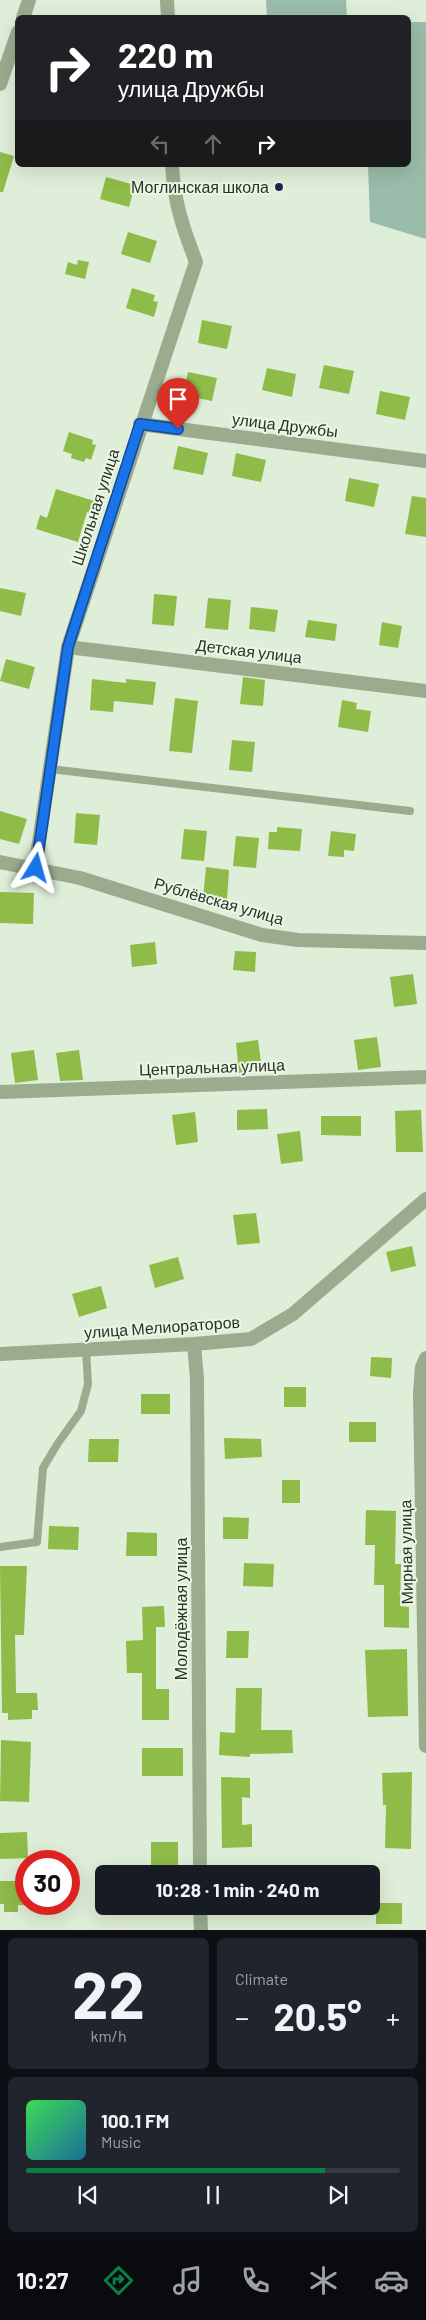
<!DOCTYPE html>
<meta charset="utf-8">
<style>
:root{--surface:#171b24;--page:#20242c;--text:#f1f3f6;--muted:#9ea1a6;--line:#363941;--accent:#0b8043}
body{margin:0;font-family:Barlow,sans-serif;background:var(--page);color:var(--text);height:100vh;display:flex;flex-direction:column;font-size:19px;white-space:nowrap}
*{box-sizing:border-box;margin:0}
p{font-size:16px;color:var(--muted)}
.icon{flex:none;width:28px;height:28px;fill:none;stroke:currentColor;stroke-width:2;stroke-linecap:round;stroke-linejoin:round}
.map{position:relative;height:1930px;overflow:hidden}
.side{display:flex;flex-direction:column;gap:8px;padding:8px;background:#0d0f14;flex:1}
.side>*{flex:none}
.top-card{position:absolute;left:15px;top:15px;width:396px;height:152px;border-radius:8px;box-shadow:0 5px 20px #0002;background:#202124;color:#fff;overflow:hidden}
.speed{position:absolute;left:15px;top:1850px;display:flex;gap:10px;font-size:25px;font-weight:700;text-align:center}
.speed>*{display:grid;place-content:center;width:65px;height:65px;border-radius:50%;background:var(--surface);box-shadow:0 5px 20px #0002;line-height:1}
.speed .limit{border:8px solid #d22;background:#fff;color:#111}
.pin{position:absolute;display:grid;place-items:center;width:42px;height:42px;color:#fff;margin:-51px -21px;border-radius:50% 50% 50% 0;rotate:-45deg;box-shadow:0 0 5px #0007}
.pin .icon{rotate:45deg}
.me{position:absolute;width:55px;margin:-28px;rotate:8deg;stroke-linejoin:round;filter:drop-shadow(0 0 4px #0008)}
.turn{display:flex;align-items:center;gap:18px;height:105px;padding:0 20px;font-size:22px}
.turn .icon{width:65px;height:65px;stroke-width:2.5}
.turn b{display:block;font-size:35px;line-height:42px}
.lanes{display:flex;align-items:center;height:48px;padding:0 20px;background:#0003;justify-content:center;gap:25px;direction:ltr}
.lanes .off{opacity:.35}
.big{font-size:38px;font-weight:700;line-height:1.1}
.side .widget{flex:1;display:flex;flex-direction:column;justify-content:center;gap:8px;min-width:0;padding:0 18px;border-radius:8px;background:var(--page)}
.side .dial{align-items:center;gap:0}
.dial b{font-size:65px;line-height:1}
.song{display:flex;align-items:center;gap:15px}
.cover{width:60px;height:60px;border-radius:8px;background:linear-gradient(135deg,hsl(130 70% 55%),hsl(200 70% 35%))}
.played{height:5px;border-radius:2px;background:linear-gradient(90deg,var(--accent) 80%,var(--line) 80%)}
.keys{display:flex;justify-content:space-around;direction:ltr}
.heat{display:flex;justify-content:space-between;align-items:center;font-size:28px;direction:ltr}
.side .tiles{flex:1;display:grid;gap:8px;grid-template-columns:1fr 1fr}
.widget:last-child{grid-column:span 2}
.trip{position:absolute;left:95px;top:1865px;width:285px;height:50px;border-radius:8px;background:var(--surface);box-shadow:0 5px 20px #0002;font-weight:700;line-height:50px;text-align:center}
.tabs{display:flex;height:80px;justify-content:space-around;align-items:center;background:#090b0e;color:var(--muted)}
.tabs .icon{width:35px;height:35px}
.tabs .on{color:var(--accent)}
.tabs b{font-size:22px;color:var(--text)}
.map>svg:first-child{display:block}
.green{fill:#9abcaa}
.building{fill:#8fbb49}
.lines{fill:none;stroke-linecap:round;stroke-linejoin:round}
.service{stroke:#9aab8e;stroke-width:8}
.minor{stroke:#9aab8e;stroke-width:14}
.route-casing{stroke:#114b97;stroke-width:12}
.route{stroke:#1a73e8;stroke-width:9}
.poi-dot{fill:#291f4f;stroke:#eaf7e4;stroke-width:2}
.labels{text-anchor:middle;stroke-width:4;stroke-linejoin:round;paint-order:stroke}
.poi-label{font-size:16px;fill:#2c3226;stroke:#eaf7e4;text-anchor:end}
.street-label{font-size:16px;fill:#2c3226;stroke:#eaf7e4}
</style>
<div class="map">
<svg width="426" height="1930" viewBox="0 0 426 1930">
<rect width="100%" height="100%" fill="#dfeed8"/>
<!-- green -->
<path class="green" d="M266,0H346L347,17H267Z
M409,22H426V239L370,222L368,165H409Z"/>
<!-- building -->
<path class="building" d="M0,152L14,156L3,192H0Z
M106,177L135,185L129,207L100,199Z
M128,232L157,241L150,263L121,254Z
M78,260L89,262L85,279L65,274L68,262L77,265Z
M132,288L155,295L153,301L158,302L154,317L126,308Z
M202,320L232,326L227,349L198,343Z
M324,365L354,371L349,394L319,388Z
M267,368L296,374L292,397L262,390Z
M188,372L217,378L212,401L183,395Z
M380,391L410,397L405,420L376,414Z
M69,432L93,440L92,444L96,445L91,460L86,458L84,462L71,458L72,454L63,451Z
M178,446L208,453L203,475L173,469Z
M236,453L266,460L261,482L232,476Z
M349,478L379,484L374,507L345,501Z
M56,489L94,501L91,513L87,512L78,542L36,529L40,515L47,518Z
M412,496L426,498V537L405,534Z
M0,588L26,593L21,616L0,611Z
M154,594L177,596L174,626L152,624Z
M208,598L231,600L228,630L205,628Z
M251,607L278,610L275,632L249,629Z
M308,620L337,624L335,641L305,637Z
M382,622L402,626L398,648L379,645Z
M6,659L35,667L29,689L0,681Z
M243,677L265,680L263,706L240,704Z
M92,679L126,683V679L156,682L153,705L114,701L113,712L90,710Z
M175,698L198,701L192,753L169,751Z
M342,700L357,703L356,709L371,711L368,732L338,727Z
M232,740L255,742L252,772L229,770Z
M0,811L27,819L19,844L0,839Z
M76,813L100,815L97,845L74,843Z
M277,827L302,829L300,851L268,849L269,832H277Z
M184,829L207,831L204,861L181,859Z
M331,831L356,834L354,851L344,850V857L328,856Z
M236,836L259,838L256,868L233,866Z
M206,867L229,870L227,900L203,898Z
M0,892L34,893L33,924L0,923Z
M155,942L157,964L132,967L130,945Z
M235,951L256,952L255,972L233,970Z
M413,974L417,1004L394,1007L390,977Z
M377,1037L381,1067L358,1070L354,1040Z
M258,1040L262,1070L239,1073L236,1043Z
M34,1050L38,1080L15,1083L11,1053Z
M79,1050L83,1080L60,1081L56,1053Z
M267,1109L268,1129L237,1130V1110Z
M421,1110L423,1152H396L395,1111Z
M195,1112L198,1142L176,1145L172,1115Z
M321,1116H361V1136L321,1135Z
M300,1131L303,1161L281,1164L277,1134Z
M256,1213L260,1243L237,1245L233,1215Z
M412,1246L416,1266L391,1272L386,1252Z
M178,1257L184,1279L155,1288L149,1265Z
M101,1286L107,1308L79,1317L72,1294Z
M371,1357L392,1358L391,1378L370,1376Z
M284,1387H306V1407H284Z
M141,1394H170V1414H141Z
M349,1422H376V1442H349Z
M224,1438L261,1439L262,1457L225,1459Z
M89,1439H119L118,1462H88Z
M282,1480H300V1503H282Z
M366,1510L396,1511L395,1564H401L400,1606L409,1607V1628L384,1627V1585H374L375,1545H365Z
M223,1517L249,1518L248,1539H223Z
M49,1526L79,1527L78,1550L48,1549Z
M127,1532L157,1533V1556H126Z
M244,1563L274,1564L273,1587L243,1586Z
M0,1566H27L24,1635H15L16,1693H37L38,1710H32V1719L8,1720V1713H2Z
M164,1606L165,1627H156V1689H169V1720H142V1673H127L126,1641L143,1640L142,1607Z
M227,1631H249L248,1658H226Z
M407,1649L408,1716L368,1717L365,1650Z
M236,1688H262L261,1730H292L293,1753L250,1754V1757L219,1755L220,1732L235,1733Z
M1,1740L31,1742L29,1802L0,1801Z
M142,1748H183V1776H142Z
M412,1772L411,1849L385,1848L386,1805H383L382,1773Z
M221,1777L250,1778V1798L242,1797V1825L252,1824V1847L222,1848Z
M27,1832L28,1858L0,1859V1833Z
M151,1842H178V1869L151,1868Z
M0,1881H26V1905H18V1912H4V1904H0Z
M376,1903H402V1924H376Z"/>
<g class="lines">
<!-- service -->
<path class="service" d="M50,769L410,811
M0,1547L37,1542L43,1468L58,1443L81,1411L88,1384L86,1350"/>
<!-- minor -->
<path class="minor" d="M167,0L168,18
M23,18L29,0
M0,84L18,32
M140,424L426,461
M68,647L426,691
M0,862L80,878L262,935L298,940L426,943
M35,869L68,647L196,262C183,228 174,202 172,165
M0,1092L426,1077
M194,1344L197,1379L200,1874
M0,1354L194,1344L251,1339L293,1314L426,1199
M426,1358L422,1367L420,1393L426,1746
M200,1906L201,1930"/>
</g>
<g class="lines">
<defs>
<path id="route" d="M36,868L68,647L74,628L140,424L178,429"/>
</defs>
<!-- route casing -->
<use href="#route" class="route-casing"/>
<!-- route -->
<use href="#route" class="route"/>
</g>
<!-- markers -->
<circle class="poi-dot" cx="279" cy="187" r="5"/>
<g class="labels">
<!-- poi labels -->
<g class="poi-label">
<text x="269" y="193">Моглинская школа</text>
</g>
<!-- street labels -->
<g class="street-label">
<text transform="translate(285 425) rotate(7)" y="6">улица Дружбы</text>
<text transform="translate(95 507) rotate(-72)" y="6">Школьная улица</text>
<text transform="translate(249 651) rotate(7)" y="6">Детская улица</text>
<text transform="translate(219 901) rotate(16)" y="6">Рублёвская улица</text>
<text transform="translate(212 1067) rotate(-2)" y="6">Центральная улица</text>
<text transform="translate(162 1327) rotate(-4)" y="6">улица Мелиораторов</text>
<text transform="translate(406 1552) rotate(-91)" y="6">Мирная улица</text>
<text transform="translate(181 1609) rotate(-90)" y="6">Молодёжная улица</text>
</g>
</g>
</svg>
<div class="speed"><div class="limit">30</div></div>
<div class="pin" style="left:178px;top:429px;background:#d93025"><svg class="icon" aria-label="arrive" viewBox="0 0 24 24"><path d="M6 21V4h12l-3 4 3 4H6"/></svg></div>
<svg class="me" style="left:36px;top:868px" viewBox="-20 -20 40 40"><path d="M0-17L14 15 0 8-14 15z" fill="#1a73e8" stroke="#fff" stroke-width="4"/></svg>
<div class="trip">10:28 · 1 min · 240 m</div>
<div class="top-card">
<div class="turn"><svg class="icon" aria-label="right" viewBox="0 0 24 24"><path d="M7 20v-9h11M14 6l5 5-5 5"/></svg><div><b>220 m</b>улица Дружбы</div></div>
<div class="lanes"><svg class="icon off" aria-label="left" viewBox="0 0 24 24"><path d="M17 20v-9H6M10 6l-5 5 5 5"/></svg><svg class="icon off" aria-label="ahead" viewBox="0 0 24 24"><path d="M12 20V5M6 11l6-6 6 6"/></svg><svg class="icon" aria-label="right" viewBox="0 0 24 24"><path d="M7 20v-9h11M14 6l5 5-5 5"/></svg></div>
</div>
</div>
<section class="side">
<div class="tiles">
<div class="widget dial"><b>22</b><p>km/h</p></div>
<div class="widget"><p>Climate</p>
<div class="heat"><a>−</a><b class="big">20.5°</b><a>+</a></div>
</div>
<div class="widget">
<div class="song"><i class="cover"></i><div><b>100.1 FM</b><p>Music</p></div></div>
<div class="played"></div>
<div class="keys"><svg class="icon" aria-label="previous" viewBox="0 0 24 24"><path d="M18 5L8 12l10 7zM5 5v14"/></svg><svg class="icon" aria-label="pause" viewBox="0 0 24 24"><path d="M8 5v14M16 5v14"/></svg><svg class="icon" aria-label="next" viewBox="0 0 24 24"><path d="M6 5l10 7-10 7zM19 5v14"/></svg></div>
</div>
</div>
</section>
<nav class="tabs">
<b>10:27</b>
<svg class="icon on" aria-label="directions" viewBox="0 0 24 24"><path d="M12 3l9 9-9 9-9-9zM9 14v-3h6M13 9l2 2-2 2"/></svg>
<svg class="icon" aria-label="music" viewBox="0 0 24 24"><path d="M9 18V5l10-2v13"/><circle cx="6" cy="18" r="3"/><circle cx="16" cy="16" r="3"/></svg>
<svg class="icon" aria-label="phone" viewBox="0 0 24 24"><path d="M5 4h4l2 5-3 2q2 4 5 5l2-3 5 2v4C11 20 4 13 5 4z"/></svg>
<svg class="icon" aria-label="climate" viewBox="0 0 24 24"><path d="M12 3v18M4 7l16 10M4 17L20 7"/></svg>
<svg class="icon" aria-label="car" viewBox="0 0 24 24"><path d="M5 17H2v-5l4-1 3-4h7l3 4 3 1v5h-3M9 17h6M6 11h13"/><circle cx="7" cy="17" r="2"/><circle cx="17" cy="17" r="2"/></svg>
</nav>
